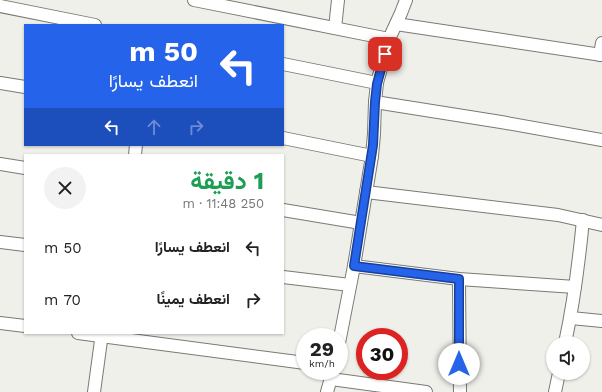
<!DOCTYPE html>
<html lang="ar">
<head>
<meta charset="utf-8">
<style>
  :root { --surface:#fff; --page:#f2f2f2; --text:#222; --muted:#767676 }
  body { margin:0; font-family:"Work Sans",Vazirmatn,sans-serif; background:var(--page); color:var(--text); direction:rtl; height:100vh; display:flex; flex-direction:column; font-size:15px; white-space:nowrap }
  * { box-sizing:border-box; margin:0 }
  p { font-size:13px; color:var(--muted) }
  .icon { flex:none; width:22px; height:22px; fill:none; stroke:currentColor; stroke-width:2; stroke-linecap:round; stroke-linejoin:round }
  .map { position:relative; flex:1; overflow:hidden; direction:ltr }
  .side { position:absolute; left:24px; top:154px; width:260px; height:180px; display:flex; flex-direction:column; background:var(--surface); border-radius:0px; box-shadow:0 1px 3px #0004; direction:rtl }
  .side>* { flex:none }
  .guide { position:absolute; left:24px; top:24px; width:260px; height:122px; border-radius:0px; box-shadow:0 1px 3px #0004; direction:rtl; background:#2563eb; color:#fff; overflow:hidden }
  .controls { position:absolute; left:546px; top:336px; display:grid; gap:8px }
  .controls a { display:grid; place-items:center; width:44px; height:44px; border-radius:50%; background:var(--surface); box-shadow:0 1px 3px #0004; font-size:20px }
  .speed { position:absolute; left:296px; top:328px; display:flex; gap:8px; font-size:20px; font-weight:700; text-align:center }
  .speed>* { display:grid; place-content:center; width:52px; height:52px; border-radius:50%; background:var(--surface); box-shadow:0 1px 3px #0004; line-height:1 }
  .speed small { font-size:10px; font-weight:400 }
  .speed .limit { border:6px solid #d22; background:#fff; color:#111 }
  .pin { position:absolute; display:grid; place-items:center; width:34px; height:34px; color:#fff; margin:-17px; border-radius:8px; box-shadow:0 2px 6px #0006 }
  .me { position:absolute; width:44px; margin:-22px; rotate:0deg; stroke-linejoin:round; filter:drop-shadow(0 0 3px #0008) }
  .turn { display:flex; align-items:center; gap:14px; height:84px; padding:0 20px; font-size:18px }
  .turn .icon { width:52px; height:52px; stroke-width:2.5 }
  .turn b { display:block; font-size:28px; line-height:34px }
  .lanes { display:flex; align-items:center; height:38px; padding:0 20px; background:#0003; justify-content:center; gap:20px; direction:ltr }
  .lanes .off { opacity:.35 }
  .round { display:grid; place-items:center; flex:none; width:42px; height:42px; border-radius:21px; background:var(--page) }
  .head { display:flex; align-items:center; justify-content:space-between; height:68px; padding:0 20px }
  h1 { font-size:24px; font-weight:700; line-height:30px; color:#1e9e55 }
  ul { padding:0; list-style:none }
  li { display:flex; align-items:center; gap:12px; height:52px; padding:0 20px }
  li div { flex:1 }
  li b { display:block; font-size:15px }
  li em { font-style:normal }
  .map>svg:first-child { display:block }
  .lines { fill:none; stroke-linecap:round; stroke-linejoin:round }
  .street-casing { stroke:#797a76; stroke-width:14 }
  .street { stroke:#fff; stroke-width:12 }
  .route-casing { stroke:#184099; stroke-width:10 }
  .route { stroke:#2563eb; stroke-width:7 }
</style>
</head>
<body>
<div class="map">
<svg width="602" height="392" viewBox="0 0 602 392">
  <rect width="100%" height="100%" fill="#f0f0eb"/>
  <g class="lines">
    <g class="street-casing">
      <g id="street">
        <path d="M194,0L389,39"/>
        <path d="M0,6L95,25"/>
        <path d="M396,24L602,55"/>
        <path d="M335,28L338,0"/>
        <path d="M600,55L602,43"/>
        <path d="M283,64L377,83"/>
        <path d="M0,83L25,87"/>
        <path d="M375,102L501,122L602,140"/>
        <path d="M283,138L372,156"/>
        <path d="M135,155L136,145"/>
        <path d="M0,164L25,168"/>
        <path d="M366,192L558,215L602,225"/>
        <path d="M283,210L361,223"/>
        <path d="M0,242L25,245"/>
        <path d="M354,266L459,279L575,287"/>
        <path d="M283,277L350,285"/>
        <path d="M459,279L460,392"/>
        <path d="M571,318L602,321"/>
        <path d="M0,323L25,326"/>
        <path d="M78,333L305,363"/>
        <path d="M339,343L354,266L372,156L374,134L375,102L377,83L389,39L401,13L406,0"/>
        <path d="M565,343C574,302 579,261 583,220"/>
        <path d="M331,379L426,392"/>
        <path d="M94,392L102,333"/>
        <path d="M327,392L333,371"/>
        <path d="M555,392L559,373"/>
      </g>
    </g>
    <use href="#street" class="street"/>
  </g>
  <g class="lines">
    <g class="route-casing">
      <path id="route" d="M385,54L377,84L375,102L373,145L354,266L459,279V364"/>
    </g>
    <use href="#route" class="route"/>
  </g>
</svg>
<div class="controls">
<a><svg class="icon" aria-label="sound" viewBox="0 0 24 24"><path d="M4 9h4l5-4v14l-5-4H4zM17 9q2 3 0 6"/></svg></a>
</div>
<div class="speed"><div>29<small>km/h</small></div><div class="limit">30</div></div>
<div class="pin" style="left:385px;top:54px;background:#d93025"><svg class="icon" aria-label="arrive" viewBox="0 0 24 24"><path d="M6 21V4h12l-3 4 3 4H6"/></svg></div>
<svg class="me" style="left:459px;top:364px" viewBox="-20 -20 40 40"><circle r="19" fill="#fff"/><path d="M0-13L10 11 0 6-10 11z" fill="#2563eb"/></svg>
<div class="guide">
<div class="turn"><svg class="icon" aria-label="left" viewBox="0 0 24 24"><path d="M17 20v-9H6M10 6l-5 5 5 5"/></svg><div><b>50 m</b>انعطف يسارًا</div></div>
<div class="lanes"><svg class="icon" aria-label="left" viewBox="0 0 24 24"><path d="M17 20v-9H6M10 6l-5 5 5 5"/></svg><svg class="icon off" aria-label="ahead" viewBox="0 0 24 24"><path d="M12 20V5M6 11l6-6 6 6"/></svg><svg class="icon off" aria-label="right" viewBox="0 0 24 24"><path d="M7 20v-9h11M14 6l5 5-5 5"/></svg></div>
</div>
<section class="side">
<div class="head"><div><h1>1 دقيقة</h1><p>250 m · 11:48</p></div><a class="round"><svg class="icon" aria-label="close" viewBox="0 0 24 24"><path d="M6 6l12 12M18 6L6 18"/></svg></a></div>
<ul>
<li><svg class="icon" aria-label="left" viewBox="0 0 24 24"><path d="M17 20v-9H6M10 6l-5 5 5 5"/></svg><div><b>انعطف يسارًا</b></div><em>50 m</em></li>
<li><svg class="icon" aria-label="right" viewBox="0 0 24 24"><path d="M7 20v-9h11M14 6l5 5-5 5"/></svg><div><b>انعطف يمينًا</b></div><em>70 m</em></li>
</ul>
</section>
</div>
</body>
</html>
